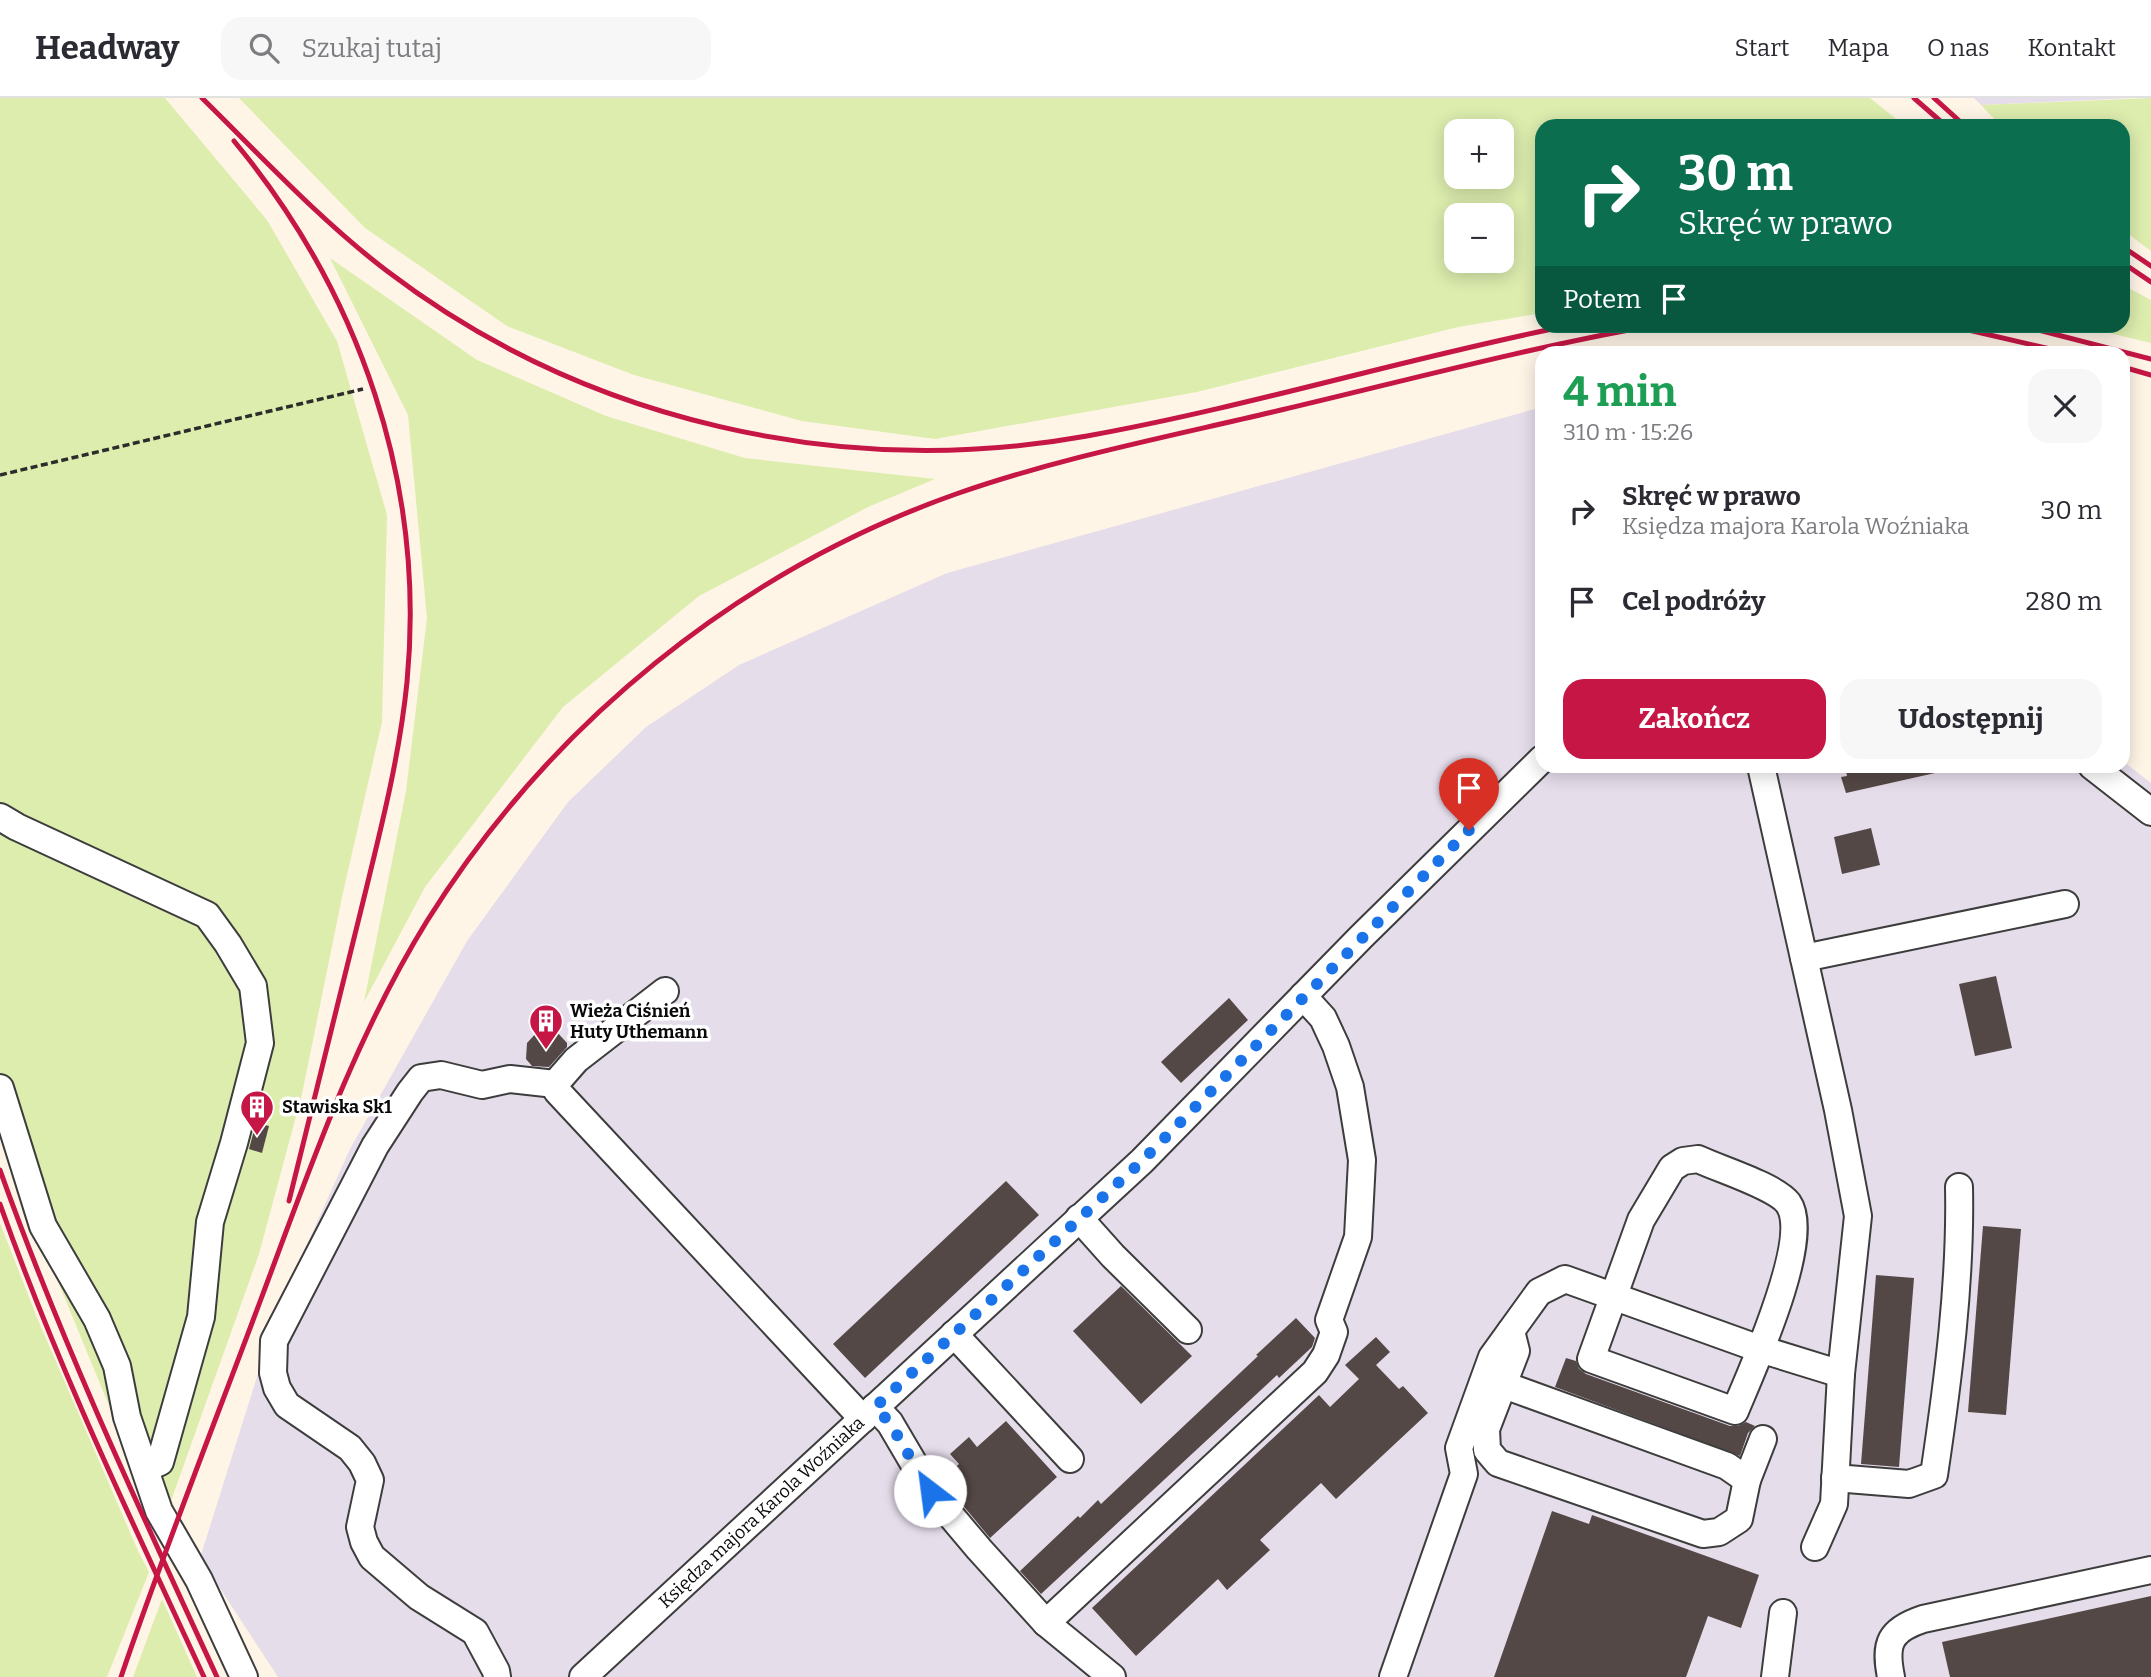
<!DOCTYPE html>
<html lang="pl">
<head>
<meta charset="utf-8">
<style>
  :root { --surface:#fff; --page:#f7f7f7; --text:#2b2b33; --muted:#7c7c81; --line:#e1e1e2; --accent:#c61646 }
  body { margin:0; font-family:Bitter,serif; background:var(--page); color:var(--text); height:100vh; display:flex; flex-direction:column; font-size:26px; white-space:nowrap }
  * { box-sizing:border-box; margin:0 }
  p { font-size:23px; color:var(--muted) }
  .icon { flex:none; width:38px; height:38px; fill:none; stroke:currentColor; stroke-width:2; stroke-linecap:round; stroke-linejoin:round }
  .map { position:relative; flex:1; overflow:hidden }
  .details { position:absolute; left:1535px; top:248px; width:595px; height:427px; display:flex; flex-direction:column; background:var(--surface); border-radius:21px; box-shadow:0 4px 18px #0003 }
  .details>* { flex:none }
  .banner { position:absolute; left:1535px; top:21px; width:595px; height:214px; border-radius:21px; box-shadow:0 4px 18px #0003; background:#0b6e4f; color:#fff; overflow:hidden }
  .tools { position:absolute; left:1444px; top:21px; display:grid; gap:14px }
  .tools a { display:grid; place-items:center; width:70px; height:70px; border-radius:14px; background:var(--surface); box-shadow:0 4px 18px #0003; font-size:35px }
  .pin { position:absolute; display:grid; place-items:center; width:60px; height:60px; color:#fff; margin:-72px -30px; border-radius:50% 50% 50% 0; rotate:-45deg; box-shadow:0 0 7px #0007 }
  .pin .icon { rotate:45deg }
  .me { position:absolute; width:77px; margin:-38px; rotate:330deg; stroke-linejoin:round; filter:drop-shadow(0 0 5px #0008) }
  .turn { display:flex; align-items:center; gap:24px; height:147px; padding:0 28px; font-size:32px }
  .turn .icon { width:91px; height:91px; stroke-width:2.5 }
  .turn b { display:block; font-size:49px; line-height:60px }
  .then { display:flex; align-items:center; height:66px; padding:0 28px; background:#0003; gap:14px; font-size:26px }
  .round { display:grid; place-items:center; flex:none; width:74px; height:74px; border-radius:21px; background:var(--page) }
  .headline { display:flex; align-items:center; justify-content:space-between; height:119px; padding:0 28px }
  h1 { font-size:42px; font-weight:700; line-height:52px; color:#1e9e55 }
  .action { display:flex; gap:14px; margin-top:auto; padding:14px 28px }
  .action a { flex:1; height:80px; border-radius:21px; background:var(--accent); color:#fff; font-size:28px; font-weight:700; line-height:80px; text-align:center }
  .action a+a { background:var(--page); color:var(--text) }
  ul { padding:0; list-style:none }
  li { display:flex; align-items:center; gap:21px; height:91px; padding:0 28px }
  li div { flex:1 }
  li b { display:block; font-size:26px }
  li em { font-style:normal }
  header { display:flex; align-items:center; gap:42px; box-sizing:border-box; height:98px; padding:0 35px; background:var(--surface); border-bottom:2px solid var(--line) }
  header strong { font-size:33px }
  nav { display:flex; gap:38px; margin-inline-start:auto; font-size:24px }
  .search { width:490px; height:63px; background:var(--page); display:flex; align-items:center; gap:18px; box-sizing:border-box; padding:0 24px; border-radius:21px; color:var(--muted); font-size:26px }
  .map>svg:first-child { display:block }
  .industrial { fill:#e6ddeb }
  .green { fill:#dcedae; fill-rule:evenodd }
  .building { fill:#544846 }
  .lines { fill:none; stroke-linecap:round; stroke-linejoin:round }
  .minor-casing { stroke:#3d3d3d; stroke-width:30 }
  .path { stroke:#2c2c2c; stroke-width:3.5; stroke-dasharray:7 3.5; stroke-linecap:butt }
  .minor { stroke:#fff; stroke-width:26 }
  .rail { stroke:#c61646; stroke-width:5 }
  .route { stroke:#1a73e8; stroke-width:12; stroke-dasharray:0 21.6 }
  .labels { text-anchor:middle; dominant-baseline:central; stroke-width:7; stroke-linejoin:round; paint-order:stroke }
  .poi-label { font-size:18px; font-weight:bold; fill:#0a0a0a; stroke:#fff; text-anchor:start }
  .street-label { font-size:18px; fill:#0a0a0a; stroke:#fff }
</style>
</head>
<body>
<header>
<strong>Headway</strong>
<div class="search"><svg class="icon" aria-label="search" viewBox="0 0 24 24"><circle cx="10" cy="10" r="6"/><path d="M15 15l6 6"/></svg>Szukaj tutaj</div>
<nav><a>Start</a><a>Mapa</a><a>O nas</a><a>Kontakt</a></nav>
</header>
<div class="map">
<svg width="2151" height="1579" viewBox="0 0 2151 1579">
  <rect width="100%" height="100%" fill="#fff5e7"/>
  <g class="industrial">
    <path d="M1974,0H2132L1981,7Z"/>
    <path d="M1542,309V668H2123V663L2151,685V1579H278L200,1460L261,1266L298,1166L350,1051L467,843L568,704L646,629L739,567L947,475Z"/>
  </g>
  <g class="green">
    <path d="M0,0H165L267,122L337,243L387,417L382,624L342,799L302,996L259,1156L172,1400L159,1429L19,1089L0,1031Z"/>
    <path d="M239,0H1870L1905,28H1542V215L1458,229L1197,294L935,341L802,323L634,277L507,228L365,130ZM1456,33H1502V79H1456ZM1502,117V163H1456V117Z"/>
    <path d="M2151,0V153L2123,132V28H2001L1981,7Z"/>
    <path d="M330,160L477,262L606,318L745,360L935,381L868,409L699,498L563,609L425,789L364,904L406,693L427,520L408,317Z"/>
    <path d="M2123,187L2151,202V245L2080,228H2123Z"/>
    <path d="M0,1125L38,1222L139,1455L149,1474L107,1579H0Z"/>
    <path d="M162,1501L197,1579H133Z"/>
  </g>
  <g class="building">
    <path d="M1845,668H1934L1935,675L1846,695L1841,679L1847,678Z"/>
    <path d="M1871,730L1880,767L1842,776L1834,739Z"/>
    <path d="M1996,878L2012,950L1975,958L1959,886Z"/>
    <path d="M1229,900L1248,922L1181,985L1161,964Z"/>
    <path d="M539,932L556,933L567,945V949L549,969L532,968L526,961L527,945Z"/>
    <path d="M256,1025L269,1028L262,1055L249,1051Z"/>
    <path d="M1006,1083L1039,1117L865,1280L833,1246Z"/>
    <path d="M1983,1128L2021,1131L2006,1317L1968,1314Z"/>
    <path d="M1876,1177L1914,1180L1899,1369L1861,1366Z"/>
    <path d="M1121,1188L1192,1258L1141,1306L1073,1233Z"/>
    <path d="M1296,1220L1315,1240L1312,1249L1279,1280L1277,1277L1041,1496L1020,1473L1078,1418L1080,1420L1098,1402L1101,1406L1258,1258L1256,1257Z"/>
    <path d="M1376,1239L1390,1254L1376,1267L1399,1291L1403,1288L1428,1315L1336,1401L1321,1385L1260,1442L1270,1452L1227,1492L1218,1481L1136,1558L1092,1510L1319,1297L1330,1309L1359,1281L1345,1267Z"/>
    <path d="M1566,1260L1576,1263L1579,1271L1586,1276L1730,1328H1738L1746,1324L1755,1328L1748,1335L1740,1358L1555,1289Z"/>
    <path d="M1006,1323L1057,1379L990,1440L942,1382L959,1366L950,1356L969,1339L977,1349Z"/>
    <path d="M1552,1413L1589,1426L1592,1417L1759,1477L1741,1530L1708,1518L1686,1579H1494Z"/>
    <path d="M2151,1498V1579H1950L1942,1544Z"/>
  </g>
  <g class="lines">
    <g class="minor-casing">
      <g id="minor">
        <path d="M2092,668L2151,714"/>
        <path d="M0,719L17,729L207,817L228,846L253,888L260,945L234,1045L210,1124L201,1219L160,1364L146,1370"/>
        <path d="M1804,860L2065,806"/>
        <path d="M665,893L576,962L555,986L557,993L863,1321"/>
        <path d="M0,990L43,1128L97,1221L117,1268L127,1319L159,1413L199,1482L244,1579"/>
        <path d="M1698,1061C1719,1071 1775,1088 1788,1105C1813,1140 1751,1274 1735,1313L1591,1261L1641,1122L1672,1070L1683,1063Z"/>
        <path d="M1079,1120L1113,1158L1188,1232"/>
        <path d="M1511,1233L1516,1253L1486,1331L1487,1352L1498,1365L1703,1436L1719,1434L1739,1421L1747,1382L1763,1341"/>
        <path d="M954,1236L1070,1361"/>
        <path d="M1504,1287L1727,1368L1747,1382"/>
        <path d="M875,1309L890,1325L930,1393L979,1451L1046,1525L1112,1579"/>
        <path d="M1835,1380L1909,1386L1934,1377C1948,1283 1961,1184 1959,1089"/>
        <path d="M1815,1449L1834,1406L1841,1276"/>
        <path d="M1046,1525L1315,1274L1326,1257L1334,1234L1329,1222L1358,1139L1362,1062L1350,989L1336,948L1323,920L1303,898"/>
        <path d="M497,1579L496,1573L475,1534L419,1499L372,1459L364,1444L360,1429L370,1382L362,1365L350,1350L287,1307L277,1290L273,1275L274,1243L375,1048L410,994L421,980L441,977L482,987L510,981L555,986"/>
        <path id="s1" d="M583,1579L1142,1063L1361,839L1542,661"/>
        <path d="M1393,1579L1464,1376L1459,1350L1492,1259L1539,1194L1565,1181L1760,1251L1841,1276L1858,1118L1838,1012L1761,668"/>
        <path d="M1775,1579L1783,1515"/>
        <path d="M1891,1579C1884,1545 1890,1532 1923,1521L2151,1472"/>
      </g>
    </g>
    <path class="path" d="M0,377L363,291"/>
    <use href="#minor" class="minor"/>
    <g class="rail">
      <path d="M202,0C262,59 320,122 387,173C585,324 843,382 1087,338C1248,309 1406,260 1567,228"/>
      <path d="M1914,0L1946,28"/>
      <path d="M1934,0L1965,28"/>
      <path d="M234,43C360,195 426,386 407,584C399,664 378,742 359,820C336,915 312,1009 289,1103"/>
      <path d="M2123,149L2151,168"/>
      <path d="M2123,165L2151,184"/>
      <path d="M1951,228L2072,256"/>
      <path d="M2023,228L2151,261"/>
      <path d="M2123,269L2151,277"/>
      <path d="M0,1072C62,1246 140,1412 217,1579"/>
      <path d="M0,1106C57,1268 132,1423 204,1579"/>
      <path d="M121,1579C164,1452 214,1327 261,1201C309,1073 354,941 427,823C549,627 738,473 956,396C1062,359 1172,338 1281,312C1404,283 1527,250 1651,228"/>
    </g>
  </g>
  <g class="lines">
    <path class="route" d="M930,1393L890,1325L875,1309L1142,1063L1469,732"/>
  </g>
  <defs>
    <g id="building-pin" transform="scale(1.75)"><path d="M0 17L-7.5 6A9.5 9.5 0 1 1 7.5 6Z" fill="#c61646" stroke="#fff"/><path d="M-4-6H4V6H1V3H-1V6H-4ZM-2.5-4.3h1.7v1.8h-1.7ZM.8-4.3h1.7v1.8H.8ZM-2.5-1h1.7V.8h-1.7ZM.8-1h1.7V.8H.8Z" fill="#fff"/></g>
  </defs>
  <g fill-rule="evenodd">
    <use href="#building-pin" x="546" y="923"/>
    <use href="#building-pin" x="257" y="1009"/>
  </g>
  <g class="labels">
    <g class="poi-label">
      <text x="570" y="913">Wieża Ciśnień<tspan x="570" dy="21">Huty Uthemann</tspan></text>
      <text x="282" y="1009">Stawiska Sk1</text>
    </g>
    <g class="street-label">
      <text stroke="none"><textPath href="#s1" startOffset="243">Księdza majora Karola Woźniaka</textPath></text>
    </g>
  </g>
</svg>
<div class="tools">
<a>+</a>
<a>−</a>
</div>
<div class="pin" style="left:1469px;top:732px;background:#d93025"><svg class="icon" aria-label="arrive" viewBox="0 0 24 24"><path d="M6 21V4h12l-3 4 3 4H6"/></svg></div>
<svg class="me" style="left:930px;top:1393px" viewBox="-20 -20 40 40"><circle r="19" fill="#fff"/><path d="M0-13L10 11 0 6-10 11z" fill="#1a73e8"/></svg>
<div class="banner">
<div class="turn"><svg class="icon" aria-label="right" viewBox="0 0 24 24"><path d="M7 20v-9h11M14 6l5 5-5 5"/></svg><div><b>30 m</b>Skręć w prawo</div></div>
<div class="then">Potem<svg class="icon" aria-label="arrive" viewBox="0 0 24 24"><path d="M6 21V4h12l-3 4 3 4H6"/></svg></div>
</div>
<section class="details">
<div class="headline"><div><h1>4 min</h1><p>310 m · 15:26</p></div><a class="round"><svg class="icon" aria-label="close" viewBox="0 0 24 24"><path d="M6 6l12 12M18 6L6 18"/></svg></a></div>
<ul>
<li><svg class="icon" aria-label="right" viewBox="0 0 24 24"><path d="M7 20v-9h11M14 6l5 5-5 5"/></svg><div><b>Skręć w prawo</b><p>Księdza majora Karola Woźniaka</p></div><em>30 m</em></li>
<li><svg class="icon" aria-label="arrive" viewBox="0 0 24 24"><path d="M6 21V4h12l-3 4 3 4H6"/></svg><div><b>Cel podróży</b></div><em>280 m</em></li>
</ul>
<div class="action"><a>Zakończ</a><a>Udostępnij</a></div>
</section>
</div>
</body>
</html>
